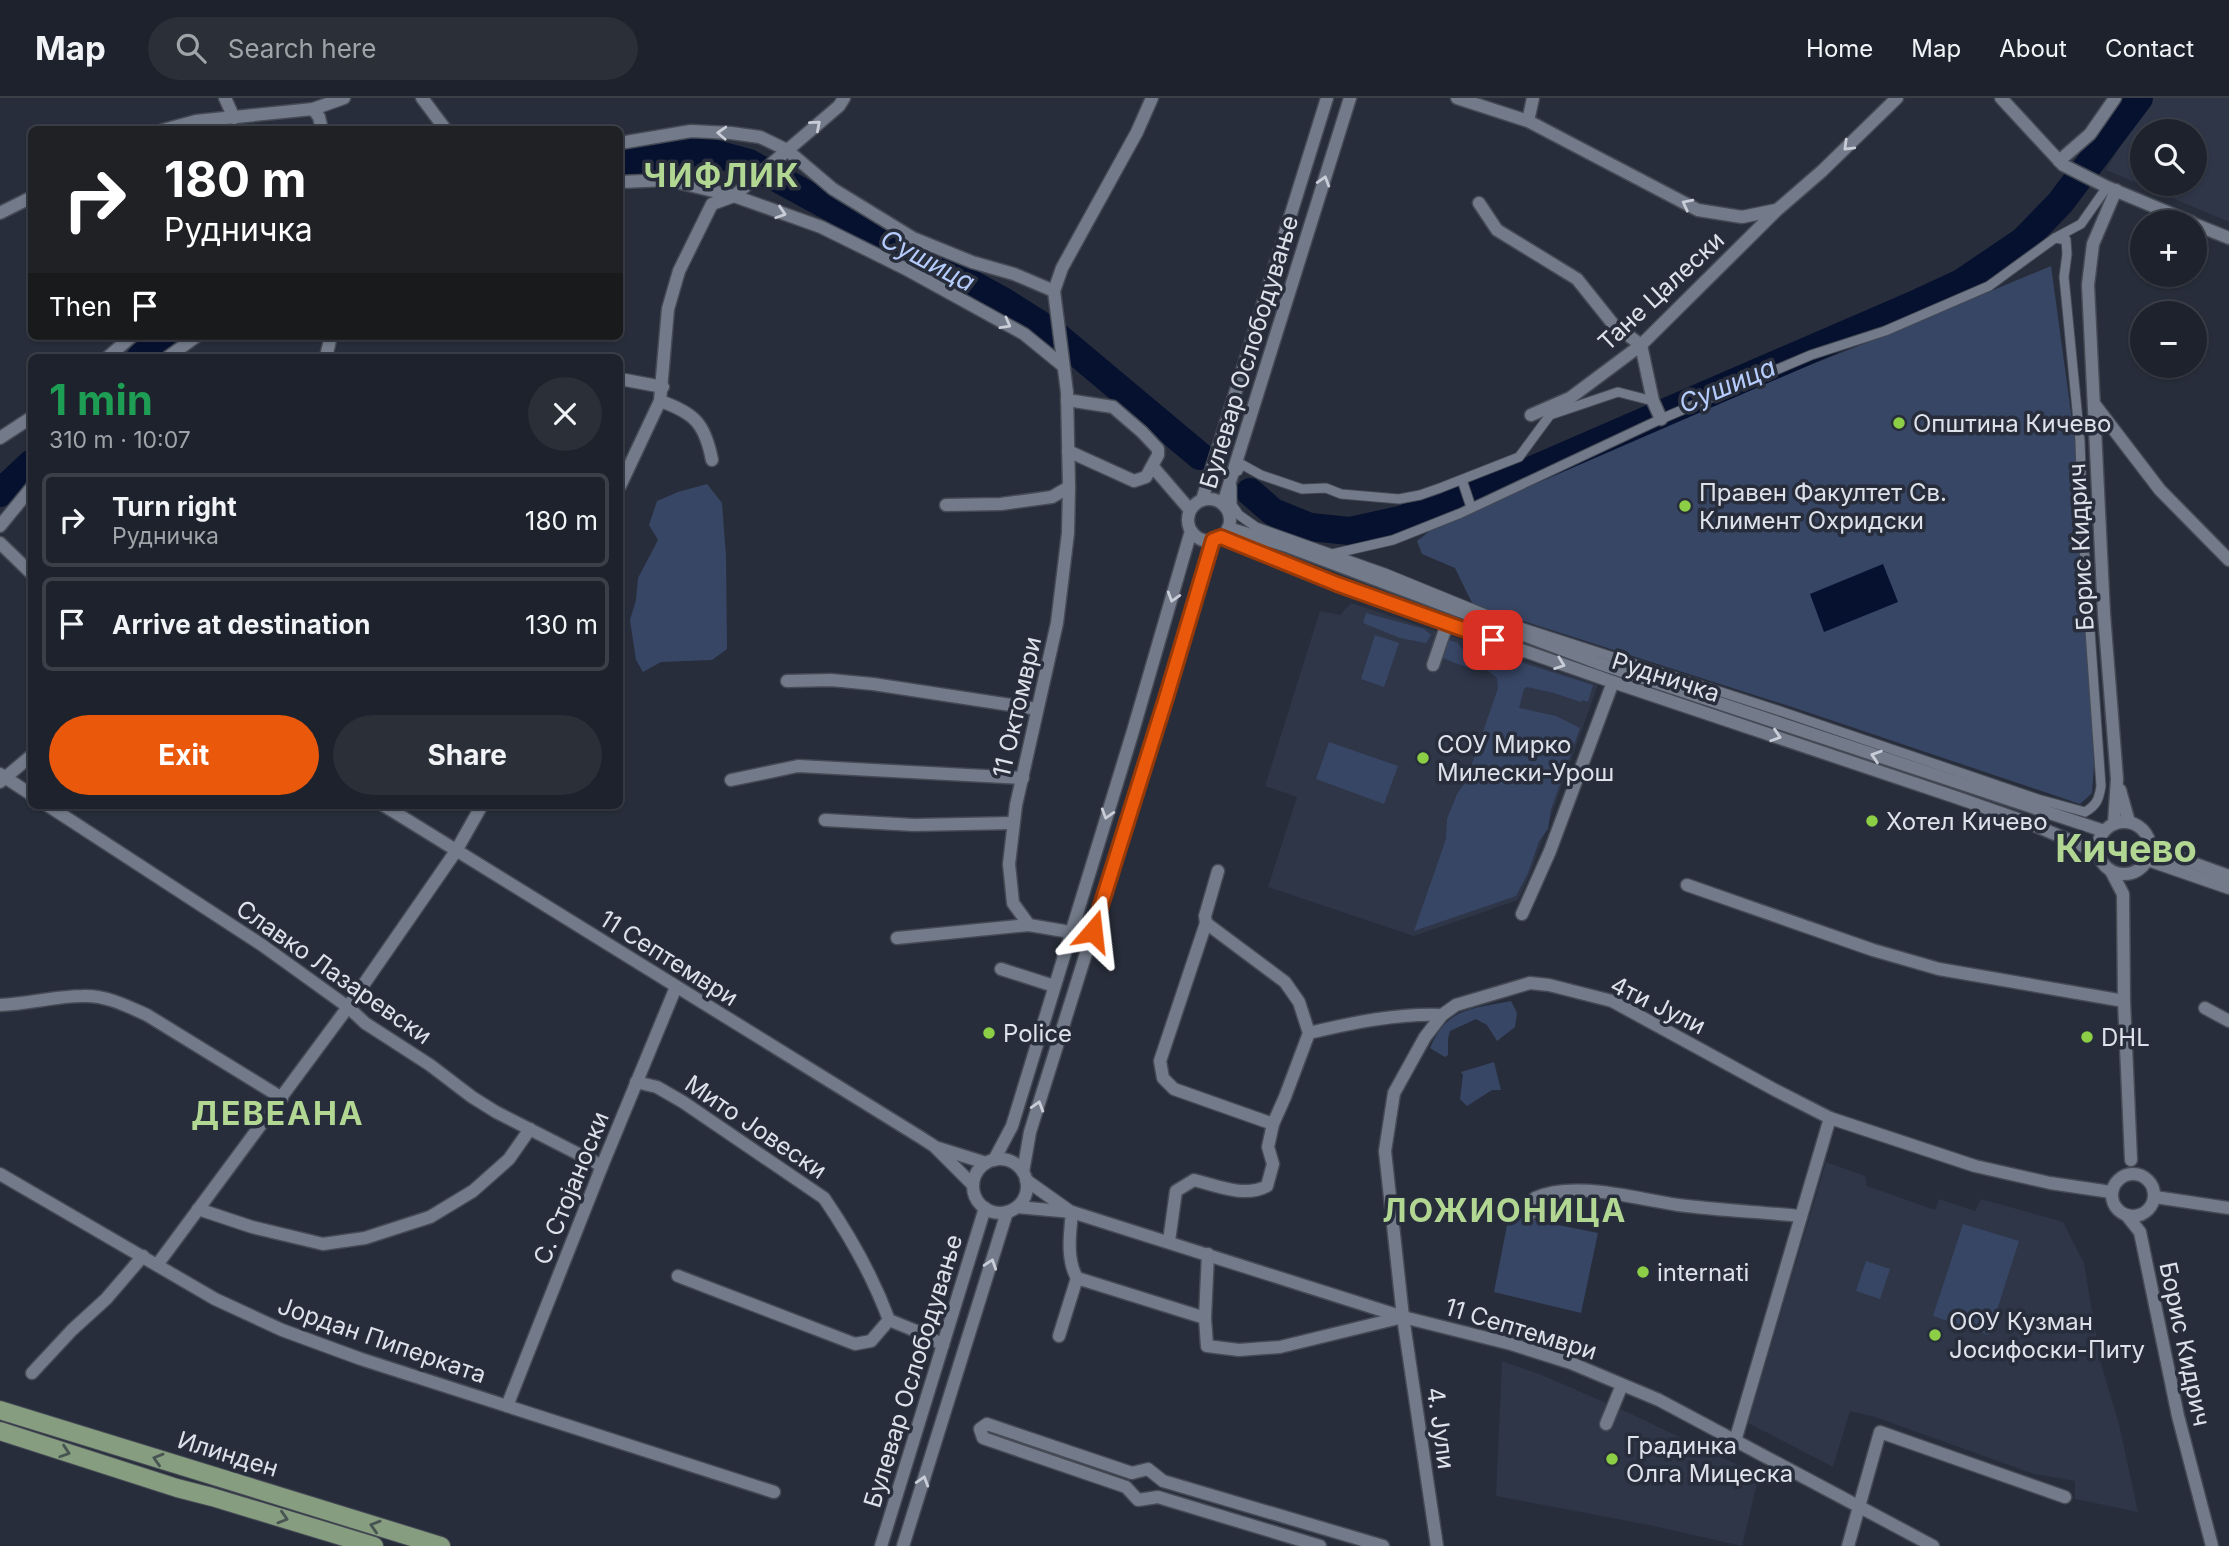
<!DOCTYPE html>
<html lang="en">
<head>
<meta charset="utf-8">
<style>
  :root { --surface:#1d222c; --page:#2a2f38; --text:#f1f3f6; --muted:#a0a4a9; --line:#3b3f48; --accent:#ea580c }
  body { margin:0; font-family:Inter,sans-serif; background:var(--page); color:var(--text); height:100vh; display:flex; flex-direction:column; font-size:26px; white-space:nowrap }
  * { box-sizing:border-box; margin:0 }
  p { font-size:23px; color:var(--muted) }
  .icon { flex:none; width:38px; height:38px; fill:none; stroke:currentColor; stroke-width:2; stroke-linecap:round; stroke-linejoin:round }
  .map { position:relative; flex:1; overflow:hidden }
  .details { position:absolute; left:28px; top:256px; width:595px; height:455px; display:flex; flex-direction:column; background:var(--surface); border-radius:10px; box-shadow:0 2px 5px #0004,0 0 0 2px var(--line) }
  .details>* { flex:none }
  .banner { position:absolute; left:28px; top:28px; width:595px; height:214px; border-radius:10px; box-shadow:0 2px 5px #0004,0 0 0 2px var(--line); background:#202124; color:#fff; overflow:hidden }
  .buttons { position:absolute; left:2130px; top:21px; display:grid; gap:14px }
  .buttons a { display:grid; place-items:center; width:77px; height:77px; border-radius:50%; background:var(--surface); box-shadow:0 2px 5px #0004,0 0 0 2px var(--line); font-size:35px }
  .pin { position:absolute; display:grid; place-items:center; width:60px; height:60px; color:#fff; margin:-30px; border-radius:14px; box-shadow:0 4px 10px #0006 }
  .me { position:absolute; width:77px; margin:-38px; rotate:17deg; stroke-linejoin:round; filter:drop-shadow(0 0 5px #0008) }
  .turn { display:flex; align-items:center; gap:24px; height:147px; padding:0 21px; font-size:32px }
  .turn .icon { width:91px; height:91px; stroke-width:2.5 }
  .turn b { display:block; font-size:49px; line-height:60px }
  .then { display:flex; align-items:center; height:66px; padding:0 21px; background:#0003; gap:14px; font-size:26px }
  .round { display:grid; place-items:center; flex:none; width:74px; height:74px; border-radius:37px; background:var(--page) }
  .head { display:flex; align-items:center; justify-content:space-between; height:119px; padding:0 21px }
  h1 { font-size:42px; font-weight:700; line-height:52px; color:#1e9e55 }
  .cta { display:flex; gap:14px; margin-top:auto; padding:14px 21px }
  .cta a { flex:1; height:80px; border-radius:42px; background:var(--accent); color:#fff; font-size:28px; font-weight:700; line-height:80px; text-align:center }
  .cta a+a { background:var(--page); color:var(--text) }
  ul { padding:0; list-style:none }
  li { display:flex; align-items:center; gap:21px; height:94px; margin:0 14px 10px; padding:0 7px; border:4px solid var(--line); border-radius:10px }
  li div { flex:1 }
  li b { display:block; font-size:26px }
  li em { font-style:normal }
  header { display:flex; align-items:center; gap:42px; box-sizing:border-box; height:98px; padding:0 35px; background:var(--surface); border-bottom:2px solid var(--line) }
  header strong { font-size:33px }
  nav { display:flex; gap:38px; margin-inline-start:auto; font-size:24px }
  .search { width:490px; height:63px; background:var(--page); display:flex; align-items:center; gap:18px; box-sizing:border-box; padding:0 24px; border-radius:38px; color:var(--muted); font-size:26px }
  .map>svg:first-child { display:block }
  .built { fill:#2e3648; fill-rule:evenodd }
  .green { fill:#384665 }
  .water { fill:#06112f }
  .lines { fill:none; stroke-linecap:round; stroke-linejoin:round }
  .river { stroke:#06112f; stroke-width:28 }
  .pedestrian-casing { stroke:#454a55; stroke-width:11 }
  .minor-casing { stroke:#454a55; stroke-width:15 }
  .primary-casing { stroke:#454a55; stroke-width:20 }
  .pedestrian { stroke:#737b8a; stroke-width:9 }
  .minor { stroke:#737b8a; stroke-width:12 }
  .primary { stroke:#869d7f; stroke-width:18 }
  .oneway { stroke:#c8cdd7 }
  .oneway2 { stroke:#485452 }
  .route-casing { stroke:#983908; stroke-width:18 }
  .route { stroke:#ea580c; stroke-width:12 }
  .poi-dot { fill:#8cce45; stroke:#272d3a; stroke-width:2.5 }
  .labels { text-anchor:middle; dominant-baseline:central; stroke-width:7; stroke-linejoin:round; paint-order:stroke }
  .street-label { font-size:24px; fill:#dde1ea; stroke:#272d3a }
  .poi-label { font-size:24px; fill:#dde1ea; stroke:#272d3a; text-anchor:start }
  .water-label { font-size:26px; font-style:italic; fill:#b5ccfd; stroke:#272d3a }
  .district-label { font-size:32px; font-weight:bold; letter-spacing:2px; fill:#b1d792; stroke:#272d3a }
  .town-label { font-size:38px; font-weight:bold; fill:#b1d792; stroke:#272d3a }
</style>
</head>
<body>
<header>
<strong>Map</strong>
<div class="search"><svg class="icon" aria-label="search" viewBox="0 0 24 24"><circle cx="10" cy="10" r="6"/><path d="M15 15l6 6"/></svg>Search here</div>
<nav><a>Home</a><a>Map</a><a>About</a><a>Contact</a></nav>
</header>
<div class="map">
<svg width="2229" height="1448" viewBox="0 0 2229 1448">
  <rect width="100%" height="100%" fill="#272d3a"/>
  <g class="built">
    <path d="M2148,0H2229V124L2106,72ZM2142,33H2194V86H2142Z"/>
    <path d="M1351,505L1598,587L1530,776L1518,802L1414,838L1268,789L1297,699L1265,688L1320,513L1340,517Z"/>
    <path d="M1826,1064L1865,1078L1867,1088L1935,1112L1939,1101L1975,1113L1981,1101L2063,1124L2084,1165L2101,1266L2119,1326L2138,1414L2075,1401V1383L2034,1376L1875,1319L1850,1313L1833,1369L1748,1325Z"/>
    <path d="M1502,1263L1542,1277L1629,1315L1759,1377L1742,1448L1654,1428L1496,1398Z"/>
  </g>
  <g class="green">
    <path d="M2051,168L2077,359L2094,667L2092,695L2080,706L1795,610L1473,507L1455,470L1422,456L1417,443L1437,427L1658,327L1881,239Z"/>
    <path d="M707,386L722,405L726,458L727,551L712,562L661,564L643,574L636,562L630,522L636,502L638,480L658,442L649,427L657,403L678,394Z"/>
    <path d="M1366,515L1424,531L1431,537L1426,545L1400,540L1363,525Z"/>
    <path d="M1375,537L1399,545L1384,589L1361,581Z"/>
    <path d="M1449,542L1458,545L1462,551L1476,550L1483,558L1482,565L1477,571C1463,568 1452,565 1440,558Z"/>
    <path d="M1495,556L1593,587L1588,604L1582,602L1581,604L1554,595L1527,589L1524,591L1519,610L1556,618L1580,630L1551,711L1548,731L1539,743L1528,775L1516,798L1414,833L1446,741L1447,721L1457,696L1466,683L1498,590L1497,580L1487,572L1491,561Z"/>
    <path d="M1329,644L1398,668L1384,706L1316,681Z"/>
    <path d="M1511,903L1517,915L1515,929L1497,943L1487,927L1476,921L1450,933L1448,941V957L1445,959L1430,950C1447,909 1473,911 1511,903Z"/>
    <path d="M1494,964L1501,992H1492L1467,1008L1460,1001L1463,977L1461,974Z"/>
    <path d="M1509,1117L1598,1135L1581,1215L1494,1194Z"/>
    <path d="M1963,1126L2019,1143L1989,1237L1933,1218Z"/>
    <path d="M1866,1163L1890,1171L1880,1201L1856,1193Z"/>
  </g>
  <path class="water" d="M1883,466L1898,504L1824,534L1810,496Z"/>
  <g class="lines">
    <g class="river">
      <path d="M620,66L678,54L712,55L749,65L1003,203L1052,234L1200,358"/>
      <path d="M141,259L166,238"/>
      <path d="M1250,394L1273,414L1310,429L1350,433L1400,422L1481,394L1920,204L1961,185L2023,143L2060,105L2139,0"/>
      <path d="M0,395L32,365"/>
    </g>
    <g class="pedestrian-casing">
      <g id="pedestrian">
        <path d="M1238,373L1241,366L1261,377L1302,391L1326,390L1341,396L1399,401L1420,397L1440,390L1519,359L1550,317L1618,294L1653,303"/>
        <path d="M1462,382L1471,409"/>
        <path d="M1232,389V407L1239,417L1256,429L1332,456L1393,442L1461,415L1661,321L1811,257L1885,233L1989,188L2055,140L2081,126L2107,89"/>
        <path d="M1334,457L1385,475L1505,524L1777,612L2038,701L2085,714C2097,707 2099,701 2101,688L2083,433L2080,343L2064,179L2067,156L2066,142L2055,140"/>
      </g>
    </g>
    <g class="minor-casing">
      <g id="minor">
        <path d="M225,0L234,20"/>
        <path d="M422,0L446,32"/>
        <path d="M1457,0L1528,23L1698,112L1742,119L1776,112"/>
        <path d="M2001,0L2063,67L2107,89L2191,124"/>
        <path d="M313,11L319,19L322,32"/>
        <path d="M1528,23L1533,0"/>
        <path d="M163,32L196,23L313,11L344,0"/>
        <path d="M620,45L691,33L731,35L760,39L787,52L833,91L913,140L972,164L1014,176L1054,193"/>
        <path d="M2059,63L2090,36L2115,0"/>
        <path d="M620,84L668,82L734,98L821,129L904,170L1024,236L1062,267"/>
        <path d="M1479,105L1497,132L1577,181L1613,226L1641,247L1653,303L1661,321"/>
        <path d="M0,115L32,99"/>
        <path d="M2194,126L2229,140"/>
        <path d="M108,259L132,238"/>
        <path d="M168,259L197,238"/>
        <path d="M326,259L331,238"/>
        <path d="M620,281L663,289"/>
        <path d="M1067,302L1113,309L1142,334L1158,351V357L1146,379L1134,383L1068,353"/>
        <path d="M660,303C695,315 705,326 712,362"/>
        <path d="M2095,307L2160,392L2229,462"/>
        <path d="M1531,317L1570,300L1641,247L1777,112L1822,73L1897,0"/>
        <path d="M0,340L32,319"/>
        <path d="M1153,369L1190,412"/>
        <path d="M620,388L660,303L668,211L679,173L712,106L734,98L839,8L844,0"/>
        <circle cx="1209" cy="422" r="21"/>
        <path d="M1202,402L1327,0"/>
        <path d="M1223,406L1350,0"/>
        <path d="M946,407L1001,406L1052,399L1069,389"/>
        <path d="M0,428L32,389"/>
        <path d="M1228,430L1284,447L1598,565L2104,733"/>
        <path d="M1221,439L1337,486L1447,526L1613,584L1958,700L2029,725L2099,755"/>
        <path d="M0,445L32,476"/>
        <path d="M1433,567L1447,526"/>
        <path d="M787,583L831,582L873,586L1037,611"/>
        <path d="M0,676L32,697"/>
        <path d="M731,682L798,668L1023,680"/>
        <path d="M0,684L32,657"/>
        <path d="M2120,692L2129,724"/>
        <path d="M47,707L262,847L348,909L365,925L430,967L472,999L496,1014L602,1068"/>
        <path d="M383,707L920,1039L934,1048L973,1087"/>
        <path d="M825,722L914,727L1013,725"/>
        <circle cx="2124" cy="750" r="26"/>
        <path d="M2114,726L2117,681L2104,516L2088,187L2093,146L2116,92"/>
        <path d="M2151,750L2229,778"/>
        <path d="M2148,762L2229,790"/>
        <path d="M2111,773L2123,796L2124,903L2131,1062"/>
        <path d="M1687,787L1873,852L1939,871L2124,903"/>
        <path d="M1522,816L1550,753L1613,584"/>
        <path d="M1206,825L1160,963L1163,980L1174,991L1273,1026"/>
        <path d="M1070,834L1029,827L1013,805L1009,766L1016,707L1057,525L1068,435L1069,389L1067,294L1054,193L1062,170L1137,34L1152,0"/>
        <path d="M897,840L1029,827"/>
        <path d="M1001,871L1054,888"/>
        <path d="M0,907C28,906 56,898 83,898C106,897 127,908 147,917L282,1000"/>
        <path d="M2205,910L2229,923"/>
        <path d="M1309,935C1351,925 1398,915 1442,917"/>
        <path d="M636,984L657,989L683,1004L824,1100C850,1138 873,1179 889,1222L921,1235L943,1247"/>
        <path d="M938,1050L986,1065"/>
        <circle cx="1000" cy="1088" r="27"/>
        <path d="M994,1062L1012,1028L1133,633L1191,433"/>
        <path d="M1023,1074L1030,1034L1166,600L1213,442"/>
        <circle cx="2133" cy="1097" r="21"/>
        <path d="M0,1076L215,1201L282,1232L361,1261L774,1394"/>
        <path d="M1026,1082L1071,1114"/>
        <path d="M2155,1099L2229,1110"/>
        <path d="M1017,1109L1072,1114L1403,1219L1511,1246L1571,1265L1659,1302L1933,1448"/>
        <path d="M198,1111L252,1129L323,1146L365,1140L430,1119L473,1093L509,1061L530,1031"/>
        <path d="M1072,1114C1070,1135 1066,1161 1077,1180"/>
        <path d="M1529,1117L1535,1100C1574,1082 1636,1101 1678,1107C1718,1112 1760,1114 1801,1118"/>
        <path d="M2128,1119L2140,1134L2178,1318L2212,1448"/>
        <path d="M1169,1143L1176,1093L1194,1082C1218,1088 1245,1100 1267,1088L1273,1066L1268,1049L1273,1026L1285,999L1309,935L1299,904L1285,884L1206,825L1205,818L1218,773"/>
        <path d="M1208,1156L1205,1220L1207,1248L1239,1252L1280,1249L1403,1219"/>
        <path d="M157,1167L348,909L456,753L482,707"/>
        <path d="M678,1178L855,1246L871,1243L889,1222"/>
        <path d="M1059,1238L1077,1180L1205,1220"/>
        <path d="M32,1275L72,1232L106,1201L143,1158"/>
        <path d="M507,1308L602,1068L676,889"/>
        <path d="M1606,1326L1622,1287"/>
        <path d="M1735,1343L1830,1020"/>
        <path d="M881,1448L985,1110"/>
        <path d="M903,1448L1007,1114"/>
        <path d="M1320,1448L1158,1399L1138,1402L1126,1389L983,1340L980,1331L987,1326L1132,1375L1148,1371L1163,1383L1383,1448"/>
        <path d="M1437,1448L1403,1219L1385,1053L1394,995L1425,939L1442,917L1456,907L1530,885L1549,887L1612,903L1775,992L1830,1020L1975,1068L2050,1085L2111,1094"/>
        <path d="M1848,1448L1880,1334L2065,1399"/>
      </g>
    </g>
    <g class="primary-casing">
      <g id="primary">
        <path d="M0,1312L441,1448"/>
        <path d="M0,1333L177,1390L212,1399L374,1448"/>
      </g>
    </g>
    <use href="#pedestrian" class="pedestrian"/>
    <use href="#minor" class="minor"/>
    <use href="#primary" class="primary"/>
  </g>
  <defs><path id="oneway-chevron" d="M-2-3.5L2.5 0L-2 3.5" fill="none" stroke-width="1.6" stroke-linecap="round" stroke-linejoin="round" transform="scale(1.75)"/></defs>
  <g class="oneway">
    <use href="#oneway-chevron" transform="translate(816 27) rotate(-41)"/>
    <use href="#oneway-chevron" transform="translate(722 35) rotate(-177)"/>
    <use href="#oneway-chevron" transform="translate(1848 48) rotate(136)"/>
    <use href="#oneway-chevron" transform="translate(1324 83) rotate(-73)"/>
    <use href="#oneway-chevron" transform="translate(1687 106) rotate(-153)"/>
    <use href="#oneway-chevron" transform="translate(781 115) rotate(18)"/>
    <use href="#oneway-chevron" transform="translate(1006 226) rotate(29)"/>
    <use href="#oneway-chevron" transform="translate(1173 499) rotate(107)"/>
    <use href="#oneway-chevron" transform="translate(1560 566) rotate(20)"/>
    <use href="#oneway-chevron" transform="translate(1776 638) rotate(18)"/>
    <use href="#oneway-chevron" transform="translate(1876 658) rotate(-162)"/>
    <use href="#oneway-chevron" transform="translate(1107 716) rotate(107)"/>
    <use href="#oneway-chevron" transform="translate(1038 1008) rotate(-73)"/>
    <use href="#oneway-chevron" transform="translate(991 1166) rotate(-72)"/>
    <use href="#oneway-chevron" transform="translate(923 1383) rotate(-73)"/>
  </g>
  <g class="oneway2">
    <use href="#oneway-chevron" transform="translate(65 1354) rotate(18)"/>
    <use href="#oneway-chevron" transform="translate(158 1361) rotate(-163)"/>
    <use href="#oneway-chevron" transform="translate(283 1420) rotate(17)"/>
    <use href="#oneway-chevron" transform="translate(375 1428) rotate(-163)"/>
  </g>
  <g class="lines">
    <g class="route-casing">
      <path id="route" d="M1093,833L1166,600L1213,442L1221,439L1337,486L1493,542"/>
    </g>
    <use href="#route" class="route"/>
  </g>
  <g class="poi-dot">
    <circle cx="1899" cy="325" r="7"/>
    <circle cx="1685" cy="408" r="7"/>
    <circle cx="1423" cy="660" r="7"/>
    <circle cx="1872" cy="723" r="7"/>
    <circle cx="989" cy="935" r="7"/>
    <circle cx="2087" cy="939" r="7"/>
    <circle cx="1643" cy="1174" r="7"/>
    <circle cx="1935" cy="1237" r="7"/>
    <circle cx="1612" cy="1361" r="7"/>
  </g>
  <g class="labels">
    <g class="street-label">
      <text transform="translate(1661 193) rotate(-43)">Тане Цалески</text>
      <text transform="translate(1249 254) rotate(-73)">Булевар Ослободување</text>
      <text transform="translate(2081 449) rotate(-93)">Борис Кидрич</text>
      <text transform="translate(1666 579) rotate(18)">Рудничка</text>
      <text transform="translate(1017 609) rotate(-77)">11 Октомври</text>
      <text transform="translate(669 860) rotate(32)">11 Септември</text>
      <text transform="translate(334 874) rotate(35)">Славко Лазаревски</text>
      <text transform="translate(1658 907) rotate(26)">4ти Јули</text>
      <text transform="translate(756 1029) rotate(34)">Мито Јовески</text>
      <text transform="translate(571 1090) rotate(-68)">С. Стојаноски</text>
      <text transform="translate(1521 1231) rotate(17)">11 Септември</text>
      <text transform="translate(382 1242) rotate(19)">Јордан Пиперката</text>
      <text transform="translate(2185 1246) rotate(78)">Борис Кидрич</text>
      <text transform="translate(913 1273) rotate(-73)">Булевар Ослободување</text>
      <text transform="translate(1441 1330) rotate(82)">4. Јули</text>
      <text transform="translate(228 1356) rotate(17)">Илинден</text>
    </g>
    <g class="poi-label">
      <text x="1913" y="325">Општина Кичево</text>
      <text x="1699" y="394">Правен Факултет Св.<tspan x="1699" dy="28">Климент Охридски</tspan></text>
      <text x="1437" y="646">СОУ Мирко<tspan x="1437" dy="28">Милески-Урош</tspan></text>
      <text x="1886" y="723">Хотел Кичево</text>
      <text x="1003" y="935">Police</text>
      <text x="2101" y="939">DHL</text>
      <text x="1657" y="1174">internati</text>
      <text x="1949" y="1223">ООУ Кузман<tspan x="1949" dy="28">Јосифоски-Питу</tspan></text>
      <text x="1626" y="1347">Градинка<tspan x="1626" dy="28">Олга Мицеска</tspan></text>
    </g>
    <g class="water-label">
      <text transform="translate(928 162) rotate(28)">Сушица</text>
      <text transform="translate(1727 287) rotate(-23)">Сушица</text>
    </g>
    <g class="district-label">
      <text x="722" y="77">ЧИФЛИК</text>
      <text x="278" y="1015">ДЕВЕАНА</text>
      <text x="1505" y="1112">ЛОЖИОНИЦА</text>
    </g>
    <g class="town-label">
      <text x="2126" y="750">Кичево</text>
    </g>
  </g>
</svg>
<div class="buttons">
<a><svg class="icon" aria-label="search" viewBox="0 0 24 24"><circle cx="10" cy="10" r="6"/><path d="M15 15l6 6"/></svg></a>
<a>+</a>
<a>−</a>
</div>
<div class="pin" style="left:1493px;top:542px;background:#d93025"><svg class="icon" aria-label="arrive" viewBox="0 0 24 24"><path d="M6 21V4h12l-3 4 3 4H6"/></svg></div>
<svg class="me" style="left:1093px;top:833px" viewBox="-20 -20 40 40"><path d="M0-17L14 15 0 8-14 15z" fill="#ea580c" stroke="#fff" stroke-width="4"/></svg>
<div class="banner">
<div class="turn"><svg class="icon" aria-label="right" viewBox="0 0 24 24"><path d="M7 20v-9h11M14 6l5 5-5 5"/></svg><div><b>180 m</b>Рудничка</div></div>
<div class="then">Then<svg class="icon" aria-label="arrive" viewBox="0 0 24 24"><path d="M6 21V4h12l-3 4 3 4H6"/></svg></div>
</div>
<section class="details">
<div class="head"><div><h1>1 min</h1><p>310 m · 10:07</p></div><a class="round"><svg class="icon" aria-label="close" viewBox="0 0 24 24"><path d="M6 6l12 12M18 6L6 18"/></svg></a></div>
<ul>
<li><svg class="icon" aria-label="right" viewBox="0 0 24 24"><path d="M7 20v-9h11M14 6l5 5-5 5"/></svg><div><b>Turn right</b><p>Рудничка</p></div><em>180 m</em></li>
<li><svg class="icon" aria-label="arrive" viewBox="0 0 24 24"><path d="M6 21V4h12l-3 4 3 4H6"/></svg><div><b>Arrive at destination</b></div><em>130 m</em></li>
</ul>
<div class="cta"><a>Exit</a><a>Share</a></div>
</section>
</div>
</body>
</html>
